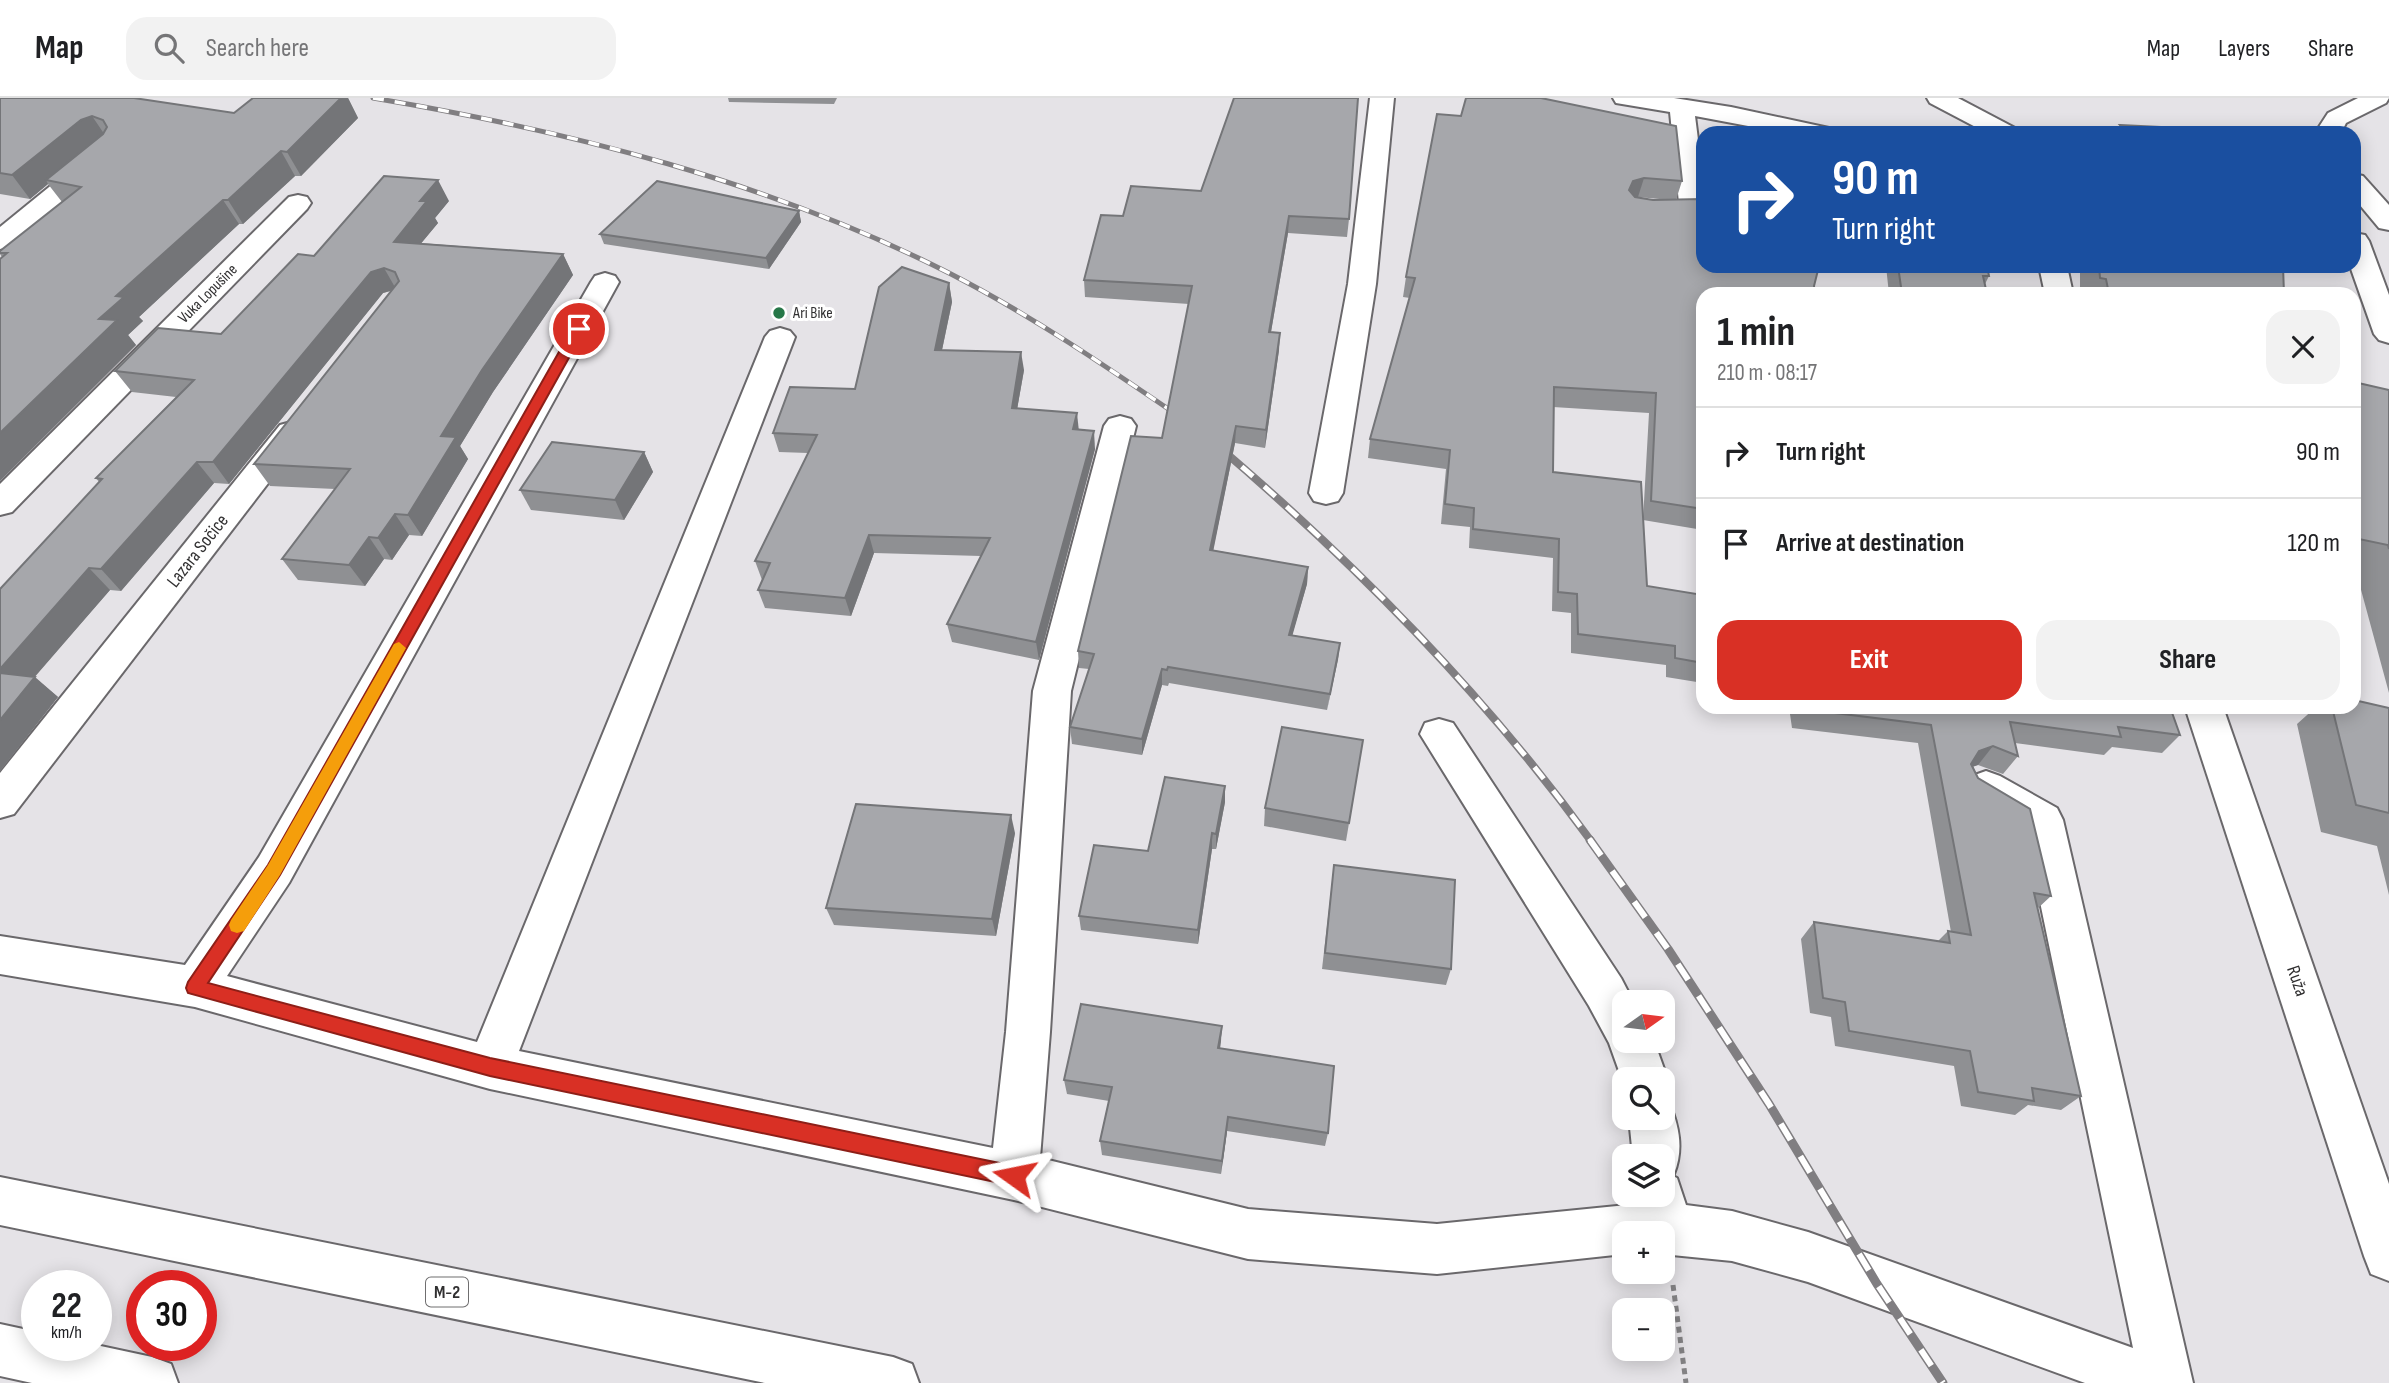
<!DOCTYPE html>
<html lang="en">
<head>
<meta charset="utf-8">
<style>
  :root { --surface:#fff; --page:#f2f2f2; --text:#202124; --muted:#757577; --line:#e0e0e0; --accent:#d93025 }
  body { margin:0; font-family:"Sofia Sans Condensed",sans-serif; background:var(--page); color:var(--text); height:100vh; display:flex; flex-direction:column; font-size:26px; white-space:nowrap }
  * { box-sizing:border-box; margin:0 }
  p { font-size:23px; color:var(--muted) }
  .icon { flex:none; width:38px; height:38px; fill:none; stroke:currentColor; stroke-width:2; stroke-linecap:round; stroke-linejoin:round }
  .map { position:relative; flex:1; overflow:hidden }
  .side { position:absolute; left:1696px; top:189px; width:665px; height:427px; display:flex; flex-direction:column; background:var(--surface); border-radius:21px; box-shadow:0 4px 18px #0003 }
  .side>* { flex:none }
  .banner { position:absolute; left:1696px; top:28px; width:665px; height:147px; border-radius:21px; box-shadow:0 4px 18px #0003; background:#1a4fa0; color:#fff; overflow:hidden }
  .needle { width:46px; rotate:76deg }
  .fabs { position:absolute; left:1612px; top:892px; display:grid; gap:14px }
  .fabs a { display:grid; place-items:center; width:63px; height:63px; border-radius:14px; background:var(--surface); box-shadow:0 4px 18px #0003; font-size:35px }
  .speed { position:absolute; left:21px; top:1172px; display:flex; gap:14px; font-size:35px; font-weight:700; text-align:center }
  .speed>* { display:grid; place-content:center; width:91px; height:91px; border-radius:50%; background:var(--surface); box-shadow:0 4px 18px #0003; line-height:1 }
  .speed small { font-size:18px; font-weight:400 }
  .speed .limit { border:10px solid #d22; background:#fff; color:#111 }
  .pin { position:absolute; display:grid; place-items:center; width:60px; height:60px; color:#fff; margin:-30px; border:4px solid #fff; border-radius:50%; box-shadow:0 2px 7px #0007 }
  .me { position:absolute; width:77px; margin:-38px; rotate:282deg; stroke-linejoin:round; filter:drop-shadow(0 0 5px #0008) }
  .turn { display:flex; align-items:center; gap:24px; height:147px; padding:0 21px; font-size:32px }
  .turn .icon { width:91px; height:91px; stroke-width:2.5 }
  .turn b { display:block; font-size:49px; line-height:60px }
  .round { display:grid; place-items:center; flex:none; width:74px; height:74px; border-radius:21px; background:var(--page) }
  .summary { display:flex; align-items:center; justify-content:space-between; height:119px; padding:0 21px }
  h1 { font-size:42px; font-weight:700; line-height:52px }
  .primary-button { display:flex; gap:14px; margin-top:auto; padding:14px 21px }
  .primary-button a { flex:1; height:80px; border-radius:21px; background:var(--accent); color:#fff; font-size:28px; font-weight:700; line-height:80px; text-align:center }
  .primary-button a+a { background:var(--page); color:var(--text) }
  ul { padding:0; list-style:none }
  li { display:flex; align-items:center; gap:21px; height:91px; padding:0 21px; border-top:2px solid var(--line) }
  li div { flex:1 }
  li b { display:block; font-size:26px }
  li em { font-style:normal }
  header { display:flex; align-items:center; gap:42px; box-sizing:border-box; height:98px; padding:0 35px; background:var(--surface); border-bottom:2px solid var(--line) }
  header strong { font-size:33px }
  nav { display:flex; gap:38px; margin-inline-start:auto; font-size:24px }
  .search { width:490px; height:63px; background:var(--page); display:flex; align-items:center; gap:18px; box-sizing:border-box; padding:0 24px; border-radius:21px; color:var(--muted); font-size:26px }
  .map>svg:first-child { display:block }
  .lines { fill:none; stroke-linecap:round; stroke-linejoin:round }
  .minor-casing { stroke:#6a686b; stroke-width:4 }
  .major-casing { stroke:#6a686b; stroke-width:4 }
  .path { stroke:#838284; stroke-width:5; stroke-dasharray:6 4.5; stroke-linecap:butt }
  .minor { fill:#fff; fill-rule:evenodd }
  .major { fill:#fff; fill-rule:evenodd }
  .rail-far2-casing { stroke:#807e81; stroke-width:5 }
  .rail-far1-casing { stroke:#807e81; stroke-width:8 }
  .rail-casing { stroke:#807e81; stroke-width:9 }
  .rail-far2 { stroke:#fff; stroke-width:3.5; stroke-dasharray:11; stroke-linecap:butt }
  .rail-far1 { stroke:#fff; stroke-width:5; stroke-dasharray:15; stroke-linecap:butt }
  .rail { stroke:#fff; stroke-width:6; stroke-dasharray:19; stroke-linecap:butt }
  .wall { fill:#8f9093; fill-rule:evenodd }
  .shaded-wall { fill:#747578 }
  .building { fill:#a6a7ab; stroke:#747578; stroke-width:2 }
  .route { fill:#d93025; stroke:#8d1f18; stroke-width:2 }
  .slow { fill:#f59e0b }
  .poi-dot { fill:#267748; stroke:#fff; stroke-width:2.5 }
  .labels { text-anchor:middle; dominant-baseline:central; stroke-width:6; stroke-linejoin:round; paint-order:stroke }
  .far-street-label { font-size:16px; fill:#313031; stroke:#fff }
  .far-poi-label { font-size:16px; fill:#313031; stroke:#fff; text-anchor:start }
  .shield { fill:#fff; stroke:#6f6e6f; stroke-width:2 }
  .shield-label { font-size:18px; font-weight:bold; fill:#313031 }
  .street-label { font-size:19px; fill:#313031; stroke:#fff }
</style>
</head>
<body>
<header>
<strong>Map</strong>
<div class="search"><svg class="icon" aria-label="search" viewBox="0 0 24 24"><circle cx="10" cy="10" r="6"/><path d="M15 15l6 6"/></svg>Search here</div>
<nav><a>Map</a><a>Layers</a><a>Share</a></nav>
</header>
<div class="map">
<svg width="2389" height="1285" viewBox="0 0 2389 1285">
  <rect width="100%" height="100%" fill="#e5e3e7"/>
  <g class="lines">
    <g class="minor-casing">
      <g id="minor">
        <path d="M1370,0H1394L1376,186L1343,395L1338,403L1326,406L1314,403L1309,395L1348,186Z"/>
        <path d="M1613,0H1674L1731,9L1829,30L1833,35H1785L1695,18L1703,81V116C1683,122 1662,122 1643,117L1639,111L1643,105L1652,103L1679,105L1670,14L1616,5Z"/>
        <path d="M1927,0H1958L2015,30L2019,35H1987L1930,5Z"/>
        <path d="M2358,0H2389L2386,5L2346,25L2341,35H2315L2328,15Z"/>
        <path d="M95,56L104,59L108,64L104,69L10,149L0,151V129L86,59Z"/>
        <path d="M2354,76L2363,78L2389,107V132L2379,130L2354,100Z"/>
        <path d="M298,97L307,99L311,105L307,111L12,414L0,417V386L289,99Z"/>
        <path d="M2354,135L2365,137L2369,143L2389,197V245L2379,242L2374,236L2350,168H2354Z"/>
        <path d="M2039,168H2067L2073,196H2045Z"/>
        <path d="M605,175L615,178L619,184L289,785L227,878L477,944L765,239L770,233L780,230L790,233L795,239L519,953L993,1050L1006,934L1033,593L1104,328L1109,321L1120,318L1131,321L1136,328L1071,593L1050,934L1040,1060L1248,1111L1437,1126L1637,1106L1636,1097H1662V1059H1633L1629,1020H1662V1001L1669,1004C1679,1028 1684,1051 1674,1076L1671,1077L1677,1080L1686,1107L1732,1113L1808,1134L2133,1250L2025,732L1972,700L1966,689L1972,678L1986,673L2000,678L2057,710L2063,722L2193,1285H2085L1808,1184L1732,1163L1662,1156V1136H1624V1156L1437,1176L1248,1161L1014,1102L490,991L195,909L0,876V838L185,867L259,759L591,184L595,178Z"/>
        <path d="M291,324L302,327L307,334L302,341L14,716L0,720V675L280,327Z"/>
        <path d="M2185,609H2223L2389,1086V1183L2371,1176L2364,1158Z"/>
        <path d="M1439,621L1453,625L1621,880L1634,905H1624V943H1654L1668,982L1662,995V982H1624V987L1609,945L1589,908L1420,636L1425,625Z"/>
      </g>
    </g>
    <g class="major-casing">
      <g id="major">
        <path d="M0,1079L893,1259L912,1266L919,1285H765L0,1127Z"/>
        <path d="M0,1226L37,1234V1248L96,1247L152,1259L171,1266L178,1285H32L0,1278Z"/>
      </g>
    </g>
    <path class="path" d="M1673,1187L1686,1285"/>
    <use href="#minor" class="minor"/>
    <use href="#major" class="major"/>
    <g class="rail-far2-casing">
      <path id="rail-far2" d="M373,0C570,33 770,84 949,175C1031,217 1107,269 1183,321"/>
    </g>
    <g class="rail-far1-casing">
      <path id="rail-far1" d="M1219,349C1357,467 1485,597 1591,743"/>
    </g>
    <g class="rail-casing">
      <path id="rail" d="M1590,742L1668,851L1769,1006L1877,1186L1943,1285"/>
    </g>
    <use href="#rail-far2" class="rail-far2"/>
    <use href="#rail-far1" class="rail-far1"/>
    <use href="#rail" class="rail"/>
  </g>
  <g class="wall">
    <path d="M0,0L234,15L253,0H348L358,20L301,78H295L243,126H239L139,219L143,223L128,237L136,247L0,383V161L2,159L0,156V153L62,104L48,86L30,101L0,96Z"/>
    <path d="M728,0H837L834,6L729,4Z"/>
    <path d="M1541,1L1682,83L1676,102L1703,168L1790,170V168H1819L1703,196V432L1643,422L1649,315L1553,309V374L1647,488L1703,497V585L1666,579V567L1571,555V515L1552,513L1553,460L1469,450L1470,429L1441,426L1446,371L1368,360L1370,341L1410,200L1403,199L1406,179L1461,18ZM1638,99L1670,102H1653Z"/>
    <path d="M2120,27L2224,35H2115Z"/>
    <path d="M1131,88L1349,121L1347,139L1288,135L1271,234L1279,252L1265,350L1235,345L1213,452L1308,469L1307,486L1292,537L1340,545L1327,612L1169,585L1168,588L1162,587L1142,657L1072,646L1070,629L1089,571L1079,570L1078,553L1162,340L1189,206L1085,199L1084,182L1123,118Z"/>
    <path d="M449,103L435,120L438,125L421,145L563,156L573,177L493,294L460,348L468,361L422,438L409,437L392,462L384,461L365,488L298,482L282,461L335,391L270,388L254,366L391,193L383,195L229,386L214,385L121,493L110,492L34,579L58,599L0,673V491L99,384L96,380L176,299L132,294L115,273L221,236L314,158Z"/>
    <path d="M799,113L801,124L769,171L604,146L600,136Z"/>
    <path d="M1886,168H1987L1989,178L1985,186L1987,196H1889Z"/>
    <path d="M2080,168H2283L2284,196H2080Z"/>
    <path d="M949,185L952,204L942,252L1024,272L1017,311L1079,331L1095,351L1039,562L952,544L947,526L981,458L874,455L851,518L765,510L758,492L762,482L755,463L808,355L779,354L773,335L855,291Z"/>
    <path d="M2354,284L2389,292V595L2357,477L2354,476Z"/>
    <path d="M644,354L653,374L624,422L531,412L520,392Z"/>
    <path d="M1789,609H2170L2180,637L2162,655L2112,649L2104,657L2015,645L2018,658L2003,676L1978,667L1973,668L1978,680L2051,798L2037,811L2081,998L2061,1012L2028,1007L2015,1017L1961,1008L1954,968L1835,948L1831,919L1810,915L1801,841L1814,824L1938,843L1948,833L1951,834L1918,645L1792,630Z"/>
    <path d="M2316,609L2389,610V797L2377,748L2321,734L2297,626Z"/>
    <path d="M1363,642L1346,743L1264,728L1265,710Z"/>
    <path d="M1225,688V704L1216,751H1212L1198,846L1081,832L1079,818L1148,753Z"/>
    <path d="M1015,735L996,838L834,827L826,810Z"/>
    <path d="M1334,767L1451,871L1446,887L1322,871Z"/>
    <path d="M1222,928L1220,950L1328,1035L1325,1048L1227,1033L1221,1076L1102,1057L1100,1043L1109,1003L1067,996L1064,982Z"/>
  </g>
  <g class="shaded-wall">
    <path d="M341,0H348L358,20L301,78L287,54Z"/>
    <path d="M92,18L109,43L46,82L48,86L30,101L12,77L81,22Z"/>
    <path d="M281,53L295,78L243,126L228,102Z"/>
    <path d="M1644,80L1638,99L1628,103L1629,92L1633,83Z"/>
    <path d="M438,82L449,103L435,120L438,125L405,165L394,144L420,103Z"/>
    <path d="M223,102L239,126L139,219L143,223L128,237L136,247L0,383V335L99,221L116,198Z"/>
    <path d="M799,113L801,124L769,171L766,160Z"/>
    <path d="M1289,118L1288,135L1268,251L1269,234Z"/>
    <path d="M563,156L573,177L493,294L460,348L468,361L422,438L408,417L441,338L482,272Z"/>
    <path d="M384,170L396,191L383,195L229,386L213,364L371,174Z"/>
    <path d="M949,185L952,204L938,271L935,252Z"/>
    <path d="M1280,235L1279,252L1265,350L1266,332Z"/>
    <path d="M1021,254L1024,272L1014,329L1012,310Z"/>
    <path d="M1077,315L1079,334L1073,331Z"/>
    <path d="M1236,328L1235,345L1210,469V452Z"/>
    <path d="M1094,333L1095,351L1039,562L1036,544Z"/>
    <path d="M644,354L653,374L624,422L615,402Z"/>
    <path d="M197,364L214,385L121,493L101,471Z"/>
    <path d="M395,416L409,437L392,462L378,440Z"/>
    <path d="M869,437L874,455L851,518L845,500Z"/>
    <path d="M369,439L384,461L365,488L349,467Z"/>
    <path d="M1308,469L1307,486L1288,553L1289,537Z"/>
    <path d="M89,470L110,492L20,596L0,578V571Z"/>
    <path d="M1340,545L1338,562L1327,612L1330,596Z"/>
    <path d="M1162,571V587L1142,657V641Z"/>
    <path d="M35,579L58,599L0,673V622Z"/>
    <path d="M1993,648L1978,667L1964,672L1979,653Z"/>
    <path d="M1225,688V704L1216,751V736Z"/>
    <path d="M1011,717L1015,735L996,838L992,821Z"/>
    <path d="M1212,735V751L1198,846V832Z"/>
    <path d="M1222,928L1221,943L1218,965V950Z"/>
    <path d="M1228,1019L1227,1033L1221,1076L1222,1063Z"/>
  </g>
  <g class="building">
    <path d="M0,0H134L234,15L253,0H341L287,54L281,53L228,102H223L116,198L124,199L99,221L117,222L0,335V161L7,155H0V153L81,89L46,82L103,36L107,29L103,22L92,18L81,22L12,77L0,75Z"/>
    <path d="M1234,0H1358L1349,121L1289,118L1269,234L1280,235L1266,332L1236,328L1210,452L1308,469L1289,537L1340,545L1330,596L1168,569L1167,572L1162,571L1142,641L1070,629L1094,556L1078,553L1131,338L1162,340L1192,188L1084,182L1101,117L1123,118L1131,88L1201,93Z"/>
    <path d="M1466,0H1541L1676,28L1682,83L1644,80L1633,83L1629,92L1635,99L1653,102L1702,101L1703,168H1777L1798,171V168H1819L1814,188L1815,196H1703V411L1651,403L1656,295L1554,289L1553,374L1641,384L1647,488L1703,497V565L1675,560V548L1578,536L1577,496L1558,494L1559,441L1473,431L1474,410L1445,406L1450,352L1370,341L1415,180L1406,179L1437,16L1461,18Z"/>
    <path d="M2120,27L2222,32L2224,35H2127Z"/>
    <path d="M384,78L438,82L420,103H427L394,144L563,156L482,272L441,338L456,339L408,417L395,416L378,440L369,439L349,467L282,461L350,371L254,366L399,183L395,174L384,170L371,174L213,364H197L101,471L89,470L0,571V491L102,381L96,380L194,282L115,273L158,230L221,236L298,156L314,158Z"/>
    <path d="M657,83L799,113L766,160L600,136Z"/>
    <path d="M1898,168H1987L1989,178H1983L1987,196H1902Z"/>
    <path d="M2099,168H2283L2284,196H2109L2106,181L2100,180Z"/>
    <path d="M902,169L949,185L935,252L1021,254L1012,310L1077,315L1073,331L1094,333L1036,544L947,526L990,440L869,437L845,500L758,492L770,465L755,463L817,337L773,335L790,289L855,291L879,189Z"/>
    <path d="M2354,284L2389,292V451L2388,447L2354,440Z"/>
    <path d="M552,344L644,354L615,402L520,392Z"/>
    <path d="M0,575L35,579L0,622Z"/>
    <path d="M2354,602L2389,610V715L2356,707L2332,609H2354Z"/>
    <path d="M1802,609H2170L2180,637L2118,629L2121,639L2010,624L2018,658L1993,648L1979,653L1971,666L1978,680L2030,711L2051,798L2034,795L2081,998L2032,990L2034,1003L1978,994L1970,953L1849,933L1845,904L1823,900L1814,824L1950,845L1948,833L1971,837L1931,627L1803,611Z"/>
    <path d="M1282,629L1363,642L1349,725L1265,710Z"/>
    <path d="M1165,679L1225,688L1216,736L1212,735L1198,832L1079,818L1094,747L1148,753Z"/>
    <path d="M856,706L1011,717L992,821L826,810Z"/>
    <path d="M1334,767L1455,782L1451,871L1325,855Z"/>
    <path d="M1081,906L1222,928L1218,950L1334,968L1328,1035L1228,1019L1222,1063L1100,1043L1112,989L1064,982Z"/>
  </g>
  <path class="route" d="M579,227L585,231L280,777L208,885L490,960L1014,1068L1021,1071L1024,1078L1021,1085L1014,1088L490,978L188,895L186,890L188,884L268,767L572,231Z"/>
  <path class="slow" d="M399,544L406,550L280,777L244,833L237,835L231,833L229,827L231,822L268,767L394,546Z"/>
  <circle class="poi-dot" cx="779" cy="215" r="7"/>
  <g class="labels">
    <g class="far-street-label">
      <text transform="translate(208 196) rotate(-45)">Vuka Lopušine</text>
    </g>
    <g class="far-poi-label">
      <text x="793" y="215">Ari Bike</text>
    </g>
    <rect class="shield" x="426" y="1179.5" width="42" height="29" rx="5"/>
    <g class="shield-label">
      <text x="447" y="1194">M-2</text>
    </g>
    <g class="street-label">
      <text transform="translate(198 453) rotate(-52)">Lazara Sočice</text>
      <text transform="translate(2297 883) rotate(71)">Ruža</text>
    </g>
  </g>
</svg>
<div class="fabs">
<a><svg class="needle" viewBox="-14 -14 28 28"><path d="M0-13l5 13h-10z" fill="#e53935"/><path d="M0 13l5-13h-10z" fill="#757577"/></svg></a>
<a><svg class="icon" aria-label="search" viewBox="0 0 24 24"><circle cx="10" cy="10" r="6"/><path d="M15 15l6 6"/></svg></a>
<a><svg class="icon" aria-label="layers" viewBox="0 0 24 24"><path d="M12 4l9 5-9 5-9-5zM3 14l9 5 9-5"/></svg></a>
<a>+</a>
<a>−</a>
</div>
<div class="speed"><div>22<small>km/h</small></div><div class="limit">30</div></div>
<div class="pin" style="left:579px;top:231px;background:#d93025"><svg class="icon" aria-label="arrive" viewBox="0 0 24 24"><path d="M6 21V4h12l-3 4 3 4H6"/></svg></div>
<svg class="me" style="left:1014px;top:1078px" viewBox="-20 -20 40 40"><path d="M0-17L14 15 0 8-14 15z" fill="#d93025" stroke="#fff" stroke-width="4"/></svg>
<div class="banner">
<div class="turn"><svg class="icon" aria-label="right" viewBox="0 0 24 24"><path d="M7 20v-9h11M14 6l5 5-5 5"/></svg><div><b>90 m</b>Turn right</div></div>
</div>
<section class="side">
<div class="summary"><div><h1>1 min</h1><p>210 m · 08:17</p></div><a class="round"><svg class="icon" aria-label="close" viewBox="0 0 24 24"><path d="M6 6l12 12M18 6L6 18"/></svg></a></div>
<ul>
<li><svg class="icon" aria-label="right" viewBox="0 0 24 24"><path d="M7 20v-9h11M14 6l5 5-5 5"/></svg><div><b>Turn right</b></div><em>90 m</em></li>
<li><svg class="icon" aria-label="arrive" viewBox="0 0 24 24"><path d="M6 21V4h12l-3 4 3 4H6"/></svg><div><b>Arrive at destination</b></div><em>120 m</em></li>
</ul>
<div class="primary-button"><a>Exit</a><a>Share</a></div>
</section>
</div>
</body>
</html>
